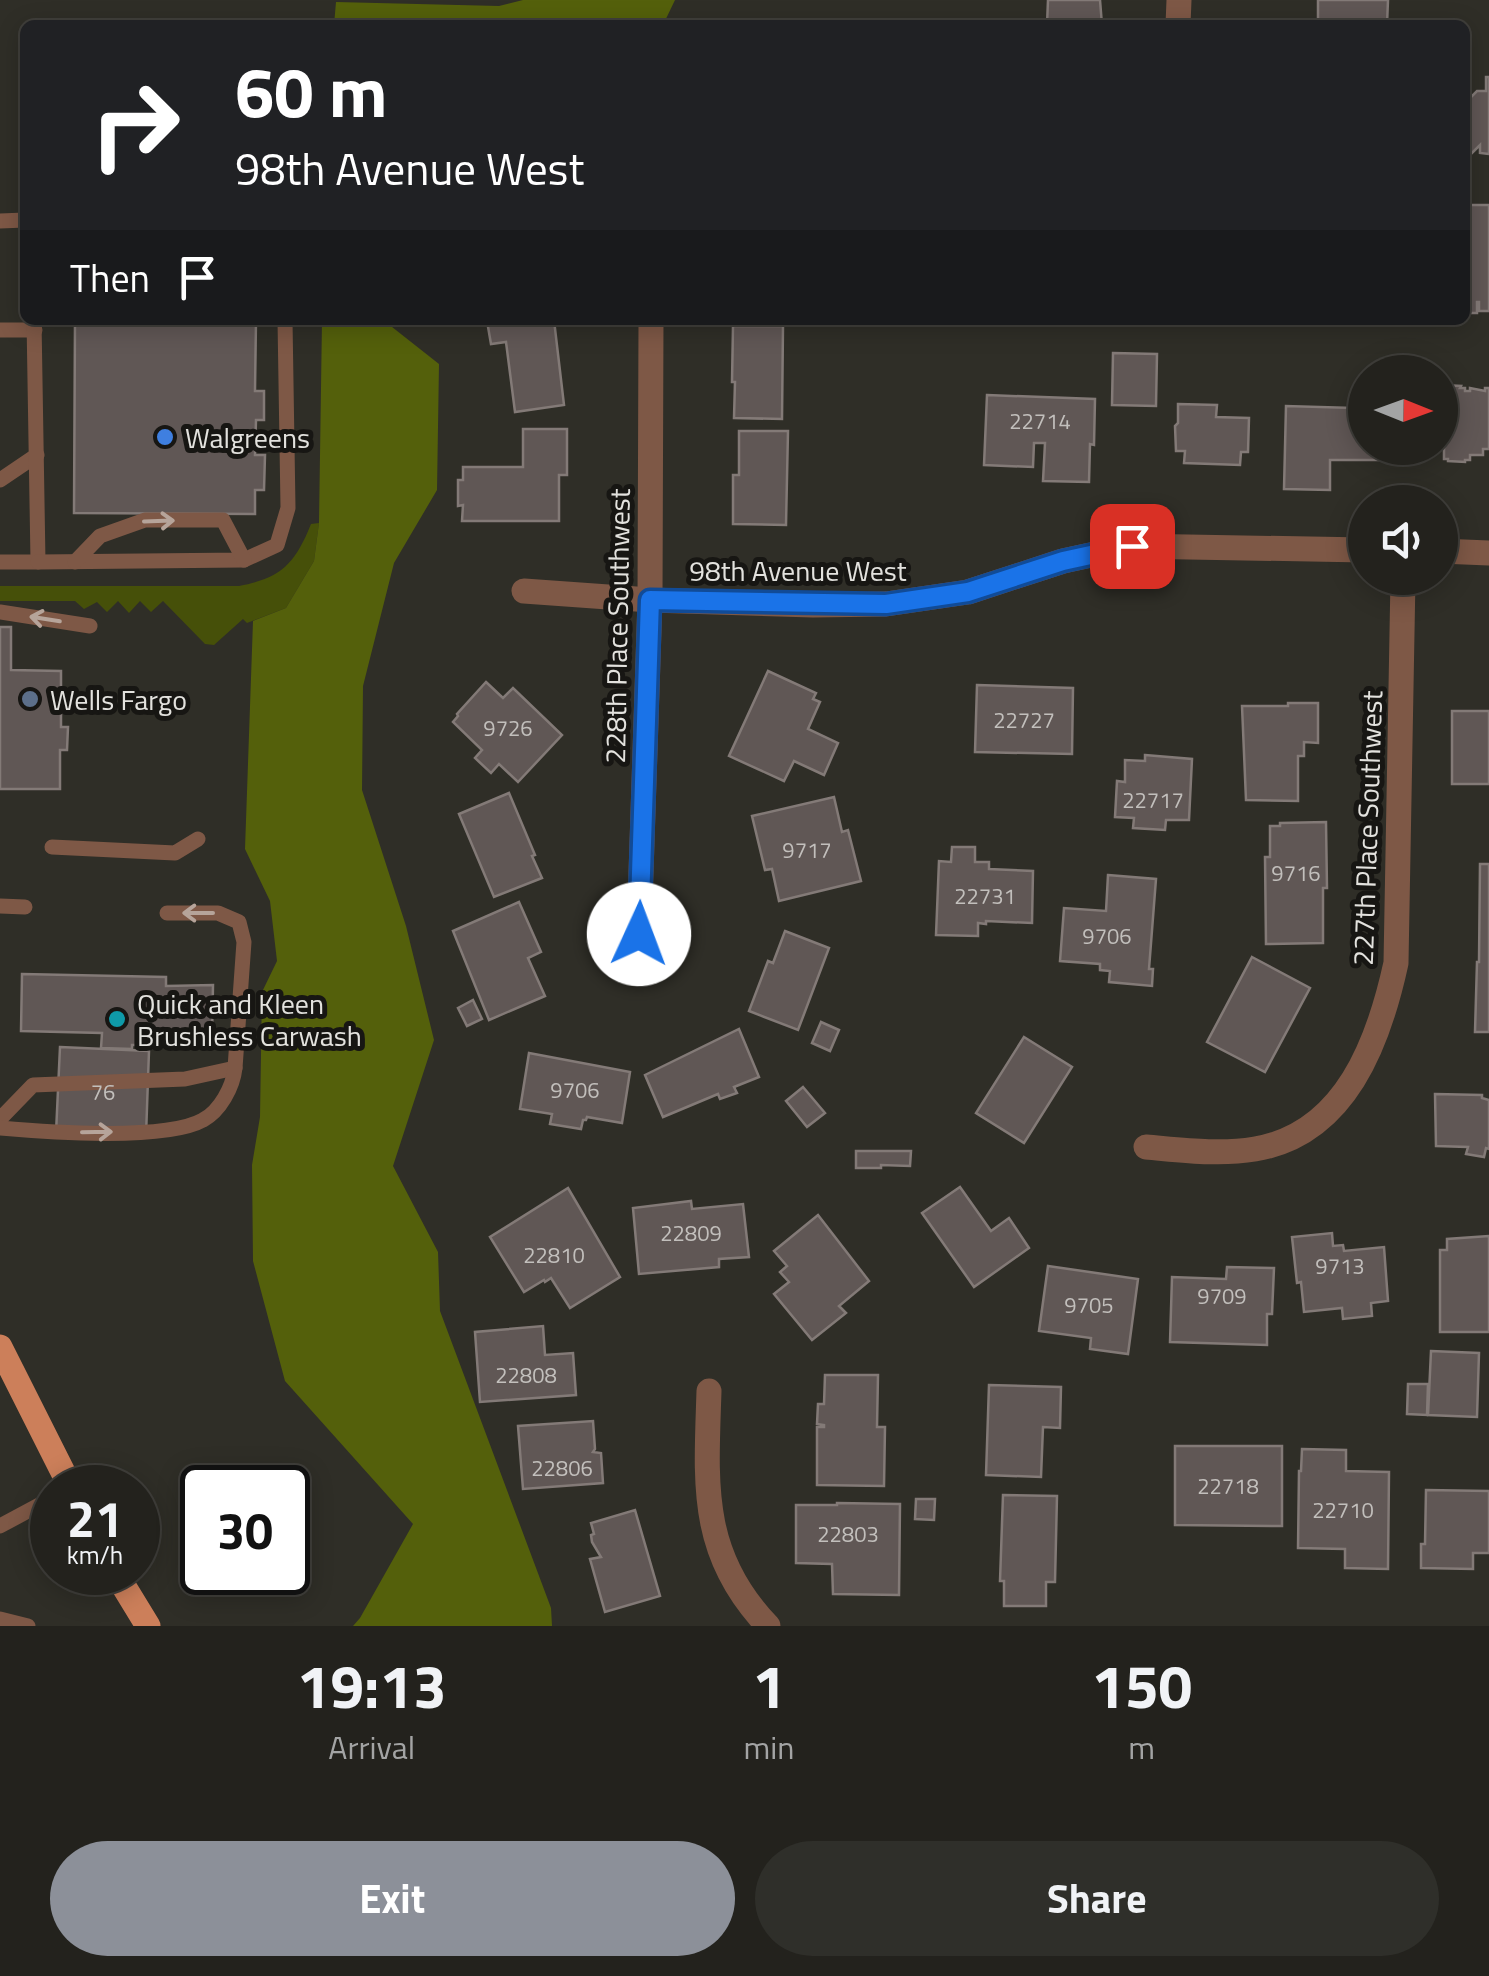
<!DOCTYPE html>
<html lang="en">
<head>
<meta charset="utf-8">
<style>
  :root { --surface:#23221d; --page:#2f2f2a; --text:#f1f3f6; --muted:#a3a4a4; --line:#403f3b; --accent:#8c9099 }
  body { margin:0; font-family:"Titillium Web",sans-serif; background:var(--page); color:var(--text); height:100vh; display:flex; flex-direction:column; font-size:38px; white-space:nowrap }
  * { box-sizing:border-box; margin:0 }
  p { font-size:32px; color:var(--muted) }
  .icon { flex:none; width:55px; height:55px; fill:none; stroke:currentColor; stroke-width:2; stroke-linecap:round; stroke-linejoin:round }
  .map { position:relative; height:1626px; overflow:hidden }
  .side { display:flex; flex-direction:column; background:var(--surface); flex:1 }
  .side>* { flex:none }
  .guide { position:absolute; left:20px; top:20px; width:1450px; height:305px; border-radius:15px; box-shadow:0 5px 25px #0003,0 0 0 2px var(--line); background:#202124; color:#fff; overflow:hidden }
  .needle { width:65px; rotate:91deg }
  .fabs { position:absolute; left:1348px; top:355px; display:grid; gap:20px }
  .fabs a { display:grid; place-items:center; width:110px; height:110px; border-radius:50%; background:var(--surface); box-shadow:0 5px 25px #0003,0 0 0 2px var(--line); font-size:50px }
  .speed { position:absolute; left:30px; top:1465px; display:flex; gap:20px; font-size:50px; font-weight:700; text-align:center }
  .speed>* { display:grid; place-content:center; width:130px; height:130px; border-radius:50%; background:var(--surface); box-shadow:0 5px 25px #0003,0 0 0 2px var(--line); line-height:1 }
  .speed small { font-size:25px; font-weight:400 }
  .speed .limit { border:5px solid #111; border-radius:15px; background:#fff; color:#111 }
  .pin { position:absolute; display:grid; place-items:center; width:85px; height:85px; color:#fff; margin:-42px; border-radius:20px; box-shadow:0 5px 15px #0006 }
  .me { position:absolute; width:110px; margin:-55px; rotate:2deg; stroke-linejoin:round; filter:drop-shadow(0 0 8px #0008) }
  .turn { display:flex; align-items:center; gap:35px; height:210px; padding:0 50px; font-size:45px }
  .turn .icon { width:130px; height:130px; stroke-width:2.5 }
  .turn b { display:block; font-size:70px; line-height:85px }
  .then { display:flex; align-items:center; height:95px; padding:0 50px; background:#0003; gap:20px; font-size:38px }
  .eta { display:flex; justify-content:space-evenly; align-items:center; height:170px; text-align:center }
  .eta b { font-size:60px; font-weight:700; line-height:70px }
  .action { display:flex; gap:20px; margin-top:auto; padding:20px 50px }
  .action a { flex:1; height:115px; border-radius:60px; background:var(--accent); color:#fff; font-size:40px; font-weight:700; line-height:115px; text-align:center }
  .action a+a { background:var(--page); color:var(--text) }
  .map>svg:first-child { display:block }
  .green { fill:#465009 }
  .forest { fill:#54600b }
  .building { fill:#605755; stroke:#837a77; stroke-width:2.5 }
  .lines { fill:none; stroke-linecap:round; stroke-linejoin:round }
  .service { stroke:#7e5846; stroke-width:15 }
  .minor { stroke:#7e5846; stroke-width:25 }
  .primary { stroke:#cc7f5a; stroke-width:25 }
  .oneway { stroke:#b6a49a }
  .route-casing { stroke:#114b97; stroke-width:25 }
  .route { stroke:#1a73e8; stroke-width:18 }
  .shop-dot { fill:#3f7fe0; stroke:#171613; stroke-width:4 }
  .service-dot { fill:#5c6f8a; stroke:#171613; stroke-width:4 }
  .culture-dot { fill:#0f9aa8; stroke:#171613; stroke-width:4 }
  .labels { text-anchor:middle; dominant-baseline:central; stroke-width:10; stroke-linejoin:round; paint-order:stroke }
  .number-label { font-size:22px; fill:#c2bfbc }
  .poi-label { font-size:28px; fill:#e3e2de; stroke:#171613; text-anchor:start }
  .street-label { font-size:28px; fill:#e3e2de; stroke:#171613 }
</style>
</head>
<body>
<div class="map">
<svg width="1489" height="1626" viewBox="0 0 1489 1626">
  <rect width="100%" height="100%" fill="#2f2e27"/>
  <path class="green" d="M319,523L314,561L286,608L247,623L243,619L214,645L205,644L163,601L151,612L140,601L129,613L118,601L107,612L97,602L84,609L75,601H0V586H239C281,578 295,564 311,524Z"/>
  <g class="forest">
    <path d="M523,0H675L663,25H334L336,2L499,6Z"/>
    <path d="M322,320H387V323L439,364L437,490L394,563L363,686L362,790L406,926L434,1040L393,1166L438,1252L440,1311L551,1608L552,1626H353L360,1618L413,1524L285,1381L253,1261L252,1165L260,1117L262,992L277,961L270,901L245,849L253,621L286,608L314,561L319,523Z"/>
  </g>
  <g class="building">
    <path d="M1048,0H1100L1102,25H1047Z"/>
    <path d="M1318,0H1388L1387,25H1318Z"/>
    <path d="M1486,77H1489V154L1480,153V145L1472,153L1465,146V110L1469,107L1467,101L1477,91H1486Z"/>
    <path d="M1465,205H1489V311H1479V302H1477V313H1465Z"/>
    <path d="M75,320H256L255,391H264V420H256L255,455H265L264,490H255V514L74,513Z"/>
    <path d="M512,320L513,322L554,320L564,405L515,412L506,342L491,344L487,321Z"/>
    <path d="M733,326H783L782,419L734,418L735,382H732Z"/>
    <path d="M1113,353L1157,354L1156,406L1112,405Z"/>
    <path d="M1440,385L1461,386L1460,388H1465V391H1470V388L1485,391V388H1489V449H1483V455H1470V460H1465V462L1448,461V459H1444V447H1440Z"/>
    <path d="M1354,394H1365V448H1392V460H1330V490L1284,489L1286,406L1354,408Z"/>
    <path d="M987,395L1095,399L1094,445L1090,444L1089,482L1043,481L1045,443H1034L1033,467L984,465Z"/>
    <path d="M1178,404L1217,405L1216,417L1249,418L1248,452H1241L1240,465L1184,463L1185,451H1176L1175,426L1178,423Z"/>
    <path d="M523,429H567V475H559V521H462L463,505L458,506V480H463V467H523Z"/>
    <path d="M739,431H788L786,525L733,524V475H739Z"/>
    <path d="M0,627H11V670L61,671V727H68L67,750H60V789H0Z"/>
    <path d="M768,671L816,693L813,699L820,702L808,729L838,743L824,775L794,761L784,781L729,756Z"/>
    <path d="M486,682L503,698L513,688L562,735L518,782L499,764L491,773L475,758L482,750L453,722L458,716L457,714Z"/>
    <path d="M977,685L1073,688L1072,754L975,752Z"/>
    <path d="M1288,703H1318V743L1304,742V756H1298V801L1246,800L1242,706H1288Z"/>
    <rect x="1452" y="711" width="37" height="73"/>
    <path d="M1145,755L1192,759L1189,820H1166L1165,830L1133,828L1134,818L1115,817L1117,781L1125,782V760L1145,761Z"/>
    <path d="M509,793L535,855L532,856L542,878L494,897L459,814Z"/>
    <path d="M834,797L842,832L848,830L861,881L779,901L772,869L765,870L752,816Z"/>
    <path d="M1326,822L1327,888H1323V943L1266,944L1265,857H1270V826H1280V823Z"/>
    <path d="M952,847H975V862H989V869L1033,871L1032,923L986,921V924L978,923V936L936,935L939,861L951,862Z"/>
    <path d="M1480,864H1489V1032H1475L1477,962H1479Z"/>
    <path d="M1108,875L1156,879L1149,969H1153L1152,986L1109,982L1110,971L1100,970V964L1060,961L1064,908L1106,911Z"/>
    <path d="M519,902L541,952L528,958L545,996L489,1020L453,931Z"/>
    <path d="M785,931L829,948L798,1030L749,1011L768,961L773,963Z"/>
    <path d="M1252,957L1310,988L1265,1072L1207,1042Z"/>
    <path d="M22,974L166,977V986L213,985L212,1036H173L172,1045H161L160,1048H153V1045H132V1049L101,1048L102,1033L21,1031Z"/>
    <path d="M473,1000L482,1019L467,1026L458,1008Z"/>
    <path d="M821,1022L839,1030L830,1051L812,1043Z"/>
    <path d="M739,1029L759,1077L734,1087L737,1093L720,1099L718,1094L663,1117L645,1075Z"/>
    <path d="M1024,1037L1072,1067L1024,1143L976,1113Z"/>
    <path d="M60,1047L149,1051L146,1136L56,1133Z"/>
    <path d="M529,1053L630,1072L622,1123L587,1117L586,1120H583L581,1129L550,1124L552,1114L520,1109Z"/>
    <path d="M803,1087L825,1113L807,1127L786,1101Z"/>
    <path d="M1435,1094L1482,1095V1098L1489,1100V1149L1486,1148L1484,1157L1466,1154L1468,1147L1436,1146Z"/>
    <path d="M856,1151H911L910,1166L881,1165V1168H856Z"/>
    <path d="M960,1187L991,1231L1009,1218L1029,1248L974,1287L922,1213Z"/>
    <path d="M568,1188L620,1277L570,1308L551,1278L545,1282L544,1280L524,1292L490,1237Z"/>
    <path d="M691,1201L692,1209L743,1204L749,1257L719,1259V1267L639,1274L633,1208Z"/>
    <path d="M818,1215L869,1281L839,1306L846,1313L812,1340L774,1294L789,1282L780,1272L787,1266L774,1251Z"/>
    <path d="M1332,1233L1333,1246L1343,1245L1344,1251L1384,1247L1388,1301L1371,1303L1372,1316L1343,1319L1342,1308L1304,1312L1301,1282L1297,1283L1292,1237Z"/>
    <path d="M1489,1236V1332H1440V1250H1447V1239Z"/>
    <path d="M1048,1266L1138,1279L1128,1354L1090,1349L1091,1338L1039,1331Z"/>
    <path d="M1227,1267L1274,1268L1272,1314H1267V1345L1170,1342L1172,1277L1226,1279Z"/>
    <path d="M543,1326L545,1355L573,1353L576,1395L480,1402L475,1332Z"/>
    <path d="M1431,1351L1479,1353L1477,1417L1428,1415Z"/>
    <path d="M825,1375H878L877,1427H885L884,1486L817,1485V1427H824V1425L817,1424L818,1404H824Z"/>
    <path d="M1408,1384H1428L1427,1415L1407,1414Z"/>
    <path d="M989,1385L1061,1387L1060,1428L1043,1427L1041,1477L986,1475Z"/>
    <path d="M593,1421L595,1449L593,1452L601,1453L603,1483L523,1489L518,1426Z"/>
    <path d="M1175,1446H1282V1526L1175,1525Z"/>
    <path d="M1302,1449L1346,1450V1471L1389,1472L1388,1569L1345,1568V1549L1298,1548L1299,1471H1301Z"/>
    <path d="M1426,1490L1489,1491V1553H1473V1569L1421,1568V1544H1425Z"/>
    <path d="M1003,1495L1057,1496L1055,1582H1046V1606H1004V1581H1000Z"/>
    <path d="M916,1499H935L934,1520L915,1519Z"/>
    <path d="M837,1503L900,1504L899,1595L833,1594L832,1564L796,1563V1505H837Z"/>
    <path d="M635,1510L660,1596L605,1612L590,1559L601,1557L592,1542L591,1535L594,1534L591,1523Z"/>
  </g>
  <g class="lines">
    <g class="service">
      <path d="M0,221L25,220"/>
      <path d="M0,330H35"/>
      <path d="M0,480L37,455"/>
      <path d="M0,562H38L34,320"/>
      <path d="M38,562L244,560L277,545L288,508L285,320"/>
      <path d="M75,562L100,536L145,520H223L244,560"/>
      <path d="M0,612L90,626"/>
      <path d="M52,847L175,853L198,839"/>
      <path d="M0,906L25,907"/>
      <path d="M214,1007H239"/>
      <path d="M0,1119L33,1085L185,1079L235,1068"/>
      <path d="M0,1128C45,1132 166,1141 203,1120C220,1111 233,1087 235,1068L244,942L239,922L218,913H167"/>
      <path d="M0,1526L52,1498"/>
      <path d="M0,1619L28,1626"/>
    </g>
    <g class="minor">
      <path d="M1178,25L1179,0"/>
      <path d="M1440,551L1489,553"/>
      <path d="M524,591L650,600L813,605L886,604L968,592L1063,561L1132,546L1365,550"/>
      <path d="M639,933L650,600L651,320"/>
      <path d="M1146,1147C1182,1150 1219,1155 1255,1149C1346,1134 1379,1041 1396,963L1403,578"/>
      <path d="M709,1391C706,1484 699,1554 768,1626"/>
    </g>
    <g class="primary">
      <path d="M0,1347L71,1488"/>
      <path d="M115,1572L148,1626"/>
    </g>
  </g>
  <defs><path id="oneway-shaft" d="M-6 0H5M1.5-3L5.5 0L1.5 3" fill="none" stroke-width="1.6" stroke-linecap="round" stroke-linejoin="round" transform="scale(2.5)"/></defs>
  <g class="oneway">
    <use href="#oneway-shaft" transform="translate(159 521) rotate(-2)"/>
    <use href="#oneway-shaft" transform="translate(45 619) rotate(-171)"/>
    <use href="#oneway-shaft" transform="translate(198 913) rotate(-180)"/>
    <use href="#oneway-shaft" transform="translate(97 1132) rotate(-1)"/>
  </g>
  <g class="lines">
    <g class="route-casing">
      <path id="route" d="M639,934L650,600L886,604L968,592L1063,561L1132,546"/>
    </g>
    <use href="#route" class="route"/>
  </g>
  <circle class="shop-dot" cx="165" cy="437" r="10"/>
  <circle class="service-dot" cx="30" cy="699" r="10"/>
  <circle class="culture-dot" cx="117" cy="1019" r="10"/>
  <g class="labels">
    <g class="number-label">
      <text x="1040" y="421">22714</text>
      <text x="1024" y="720">22727</text>
      <text x="508" y="728">9726</text>
      <text x="1153" y="800">22717</text>
      <text x="807" y="850">9717</text>
      <text x="1296" y="873">9716</text>
      <text x="985" y="896">22731</text>
      <text x="1107" y="936">9706</text>
      <text x="575" y="1090">9706</text>
      <text x="103" y="1092">76</text>
      <text x="691" y="1233">22809</text>
      <text x="554" y="1255">22810</text>
      <text x="1340" y="1266">9713</text>
      <text x="1222" y="1296">9709</text>
      <text x="1089" y="1305">9705</text>
      <text x="526" y="1375">22808</text>
      <text x="562" y="1468">22806</text>
      <text x="1228" y="1486">22718</text>
      <text x="1343" y="1510">22710</text>
      <text x="848" y="1534">22803</text>
    </g>
    <g class="poi-label">
      <text x="185" y="437">Walgreens</text>
      <text x="50" y="699">Wells Fargo</text>
      <text x="137" y="1003">Quick and Kleen<tspan x="137" dy="32">Brushless Carwash</tspan></text>
    </g>
    <g class="street-label">
      <text x="798" y="570">98th Avenue West</text>
      <text transform="translate(617 626) rotate(-89)">228th Place Southwest</text>
      <text transform="translate(1367 828) rotate(-88)">227th Place Southwest</text>
    </g>
  </g>
</svg>
<div class="fabs">
<a><svg class="needle" viewBox="-14 -14 28 28"><path d="M0-13l5 13h-10z" fill="#e53935"/><path d="M0 13l5-13h-10z" fill="#a3a4a4"/></svg></a>
<a><svg class="icon" aria-label="sound" viewBox="0 0 24 24"><path d="M4 9h4l5-4v14l-5-4H4zM17 9q2 3 0 6"/></svg></a>
</div>
<div class="speed"><div>21<small>km/h</small></div><div class="limit">30</div></div>
<div class="pin" style="left:1132px;top:546px;background:#d93025"><svg class="icon" aria-label="arrive" viewBox="0 0 24 24"><path d="M6 21V4h12l-3 4 3 4H6"/></svg></div>
<svg class="me" style="left:639px;top:934px" viewBox="-20 -20 40 40"><circle r="19" fill="#fff"/><path d="M0-13L10 11 0 6-10 11z" fill="#1a73e8"/></svg>
<div class="guide">
<div class="turn"><svg class="icon" aria-label="right" viewBox="0 0 24 24"><path d="M7 20v-9h11M14 6l5 5-5 5"/></svg><div><b>60 m</b>98th Avenue West</div></div>
<div class="then">Then<svg class="icon" aria-label="arrive" viewBox="0 0 24 24"><path d="M6 21V4h12l-3 4 3 4H6"/></svg></div>
</div>
</div>
<section class="side">
<div class="eta">
<div><b>19:13</b><p>Arrival</p></div>
<div><b>1</b><p>min</p></div>
<div><b>150</b><p>m</p></div>
</div>
<div class="action"><a>Exit</a><a>Share</a></div>
</section>
</body>
</html>
